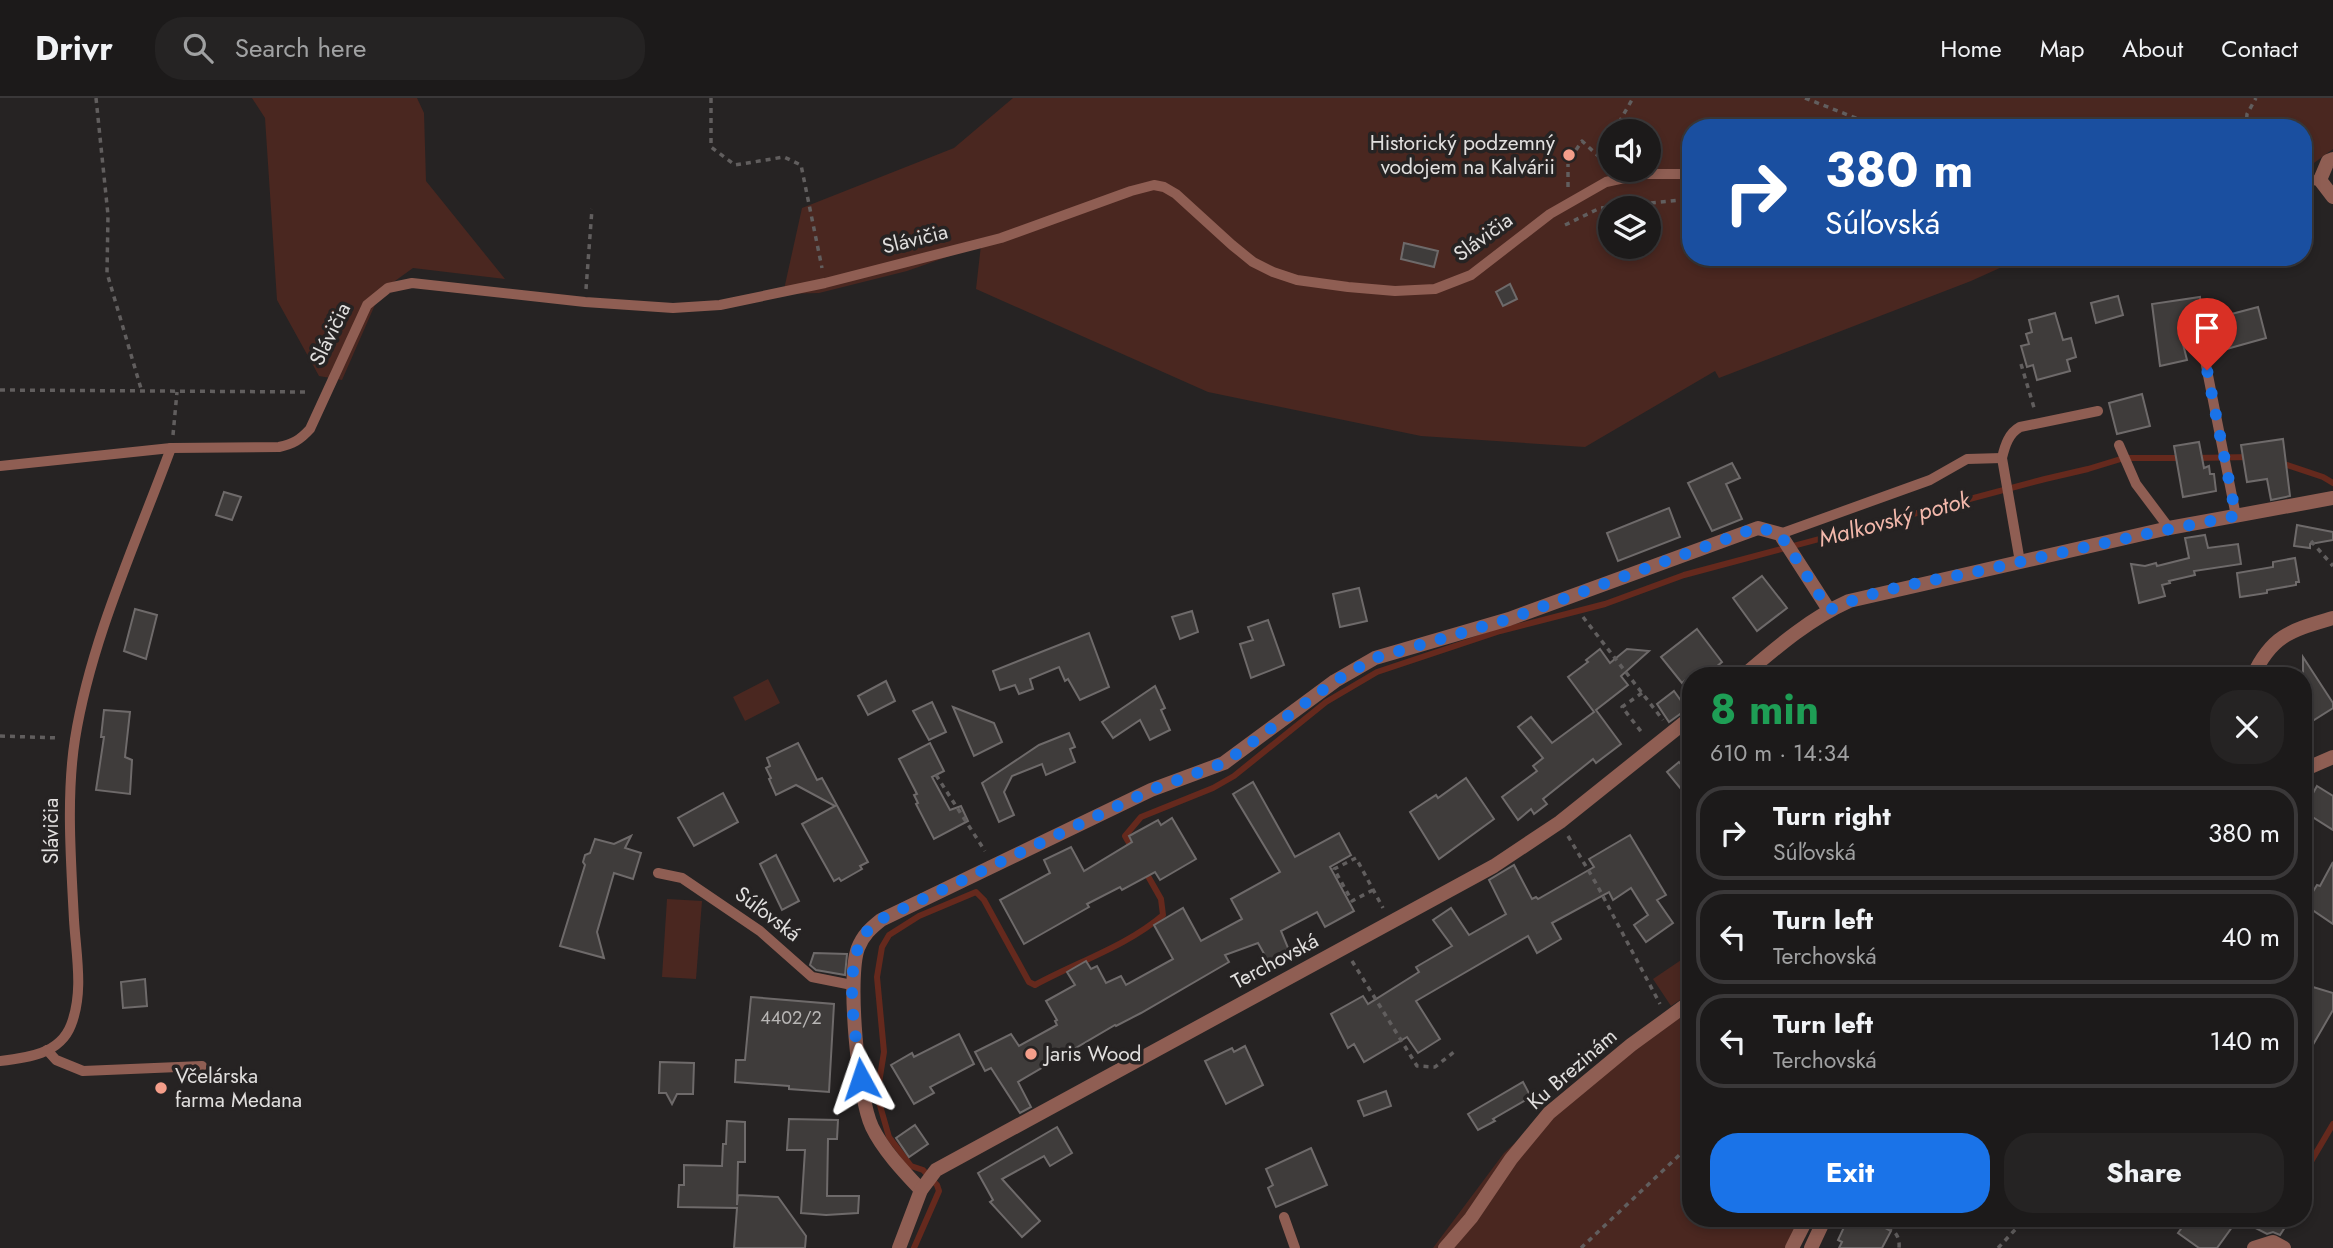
<!DOCTYPE html>
<html lang="en">
<head>
<meta charset="utf-8">
<style>
  :root { --surface:#1c1a1a; --page:#252323; --text:#f1f3f6; --muted:#a0a1a2; --line:#3a3839; --accent:#1a73e8 }
  body { margin:0; font-family:Jost,sans-serif; background:var(--page); color:var(--text); height:100vh; display:flex; flex-direction:column; font-size:26px; white-space:nowrap }
  * { box-sizing:border-box; margin:0 }
  p { font-size:23px; color:var(--muted) }
  .icon { flex:none; width:38px; height:38px; fill:none; stroke:currentColor; stroke-width:2; stroke-linecap:round; stroke-linejoin:round }
  .map { position:relative; flex:1; overflow:hidden }
  .sheet { position:absolute; left:1682px; top:569px; width:630px; height:560px; display:flex; flex-direction:column; background:var(--surface); border-radius:28px; box-shadow:0 4px 10px #0003,0 0 0 2px var(--line) }
  .sheet>* { flex:none }
  .top-card { position:absolute; left:1682px; top:21px; width:630px; height:147px; border-radius:28px; box-shadow:0 4px 10px #0003,0 0 0 2px var(--line); background:#1a4fa0; color:#fff; overflow:hidden }
  .buttons { position:absolute; left:1598px; top:21px; display:grid; gap:14px }
  .buttons a { display:grid; place-items:center; width:63px; height:63px; border-radius:50%; background:var(--surface); box-shadow:0 4px 10px #0003,0 0 0 2px var(--line); font-size:35px }
  .pin { position:absolute; display:grid; place-items:center; width:60px; height:60px; color:#fff; margin:-72px -30px; border-radius:50% 50% 50% 0; rotate:-45deg; box-shadow:0 0 7px #0007 }
  .pin .icon { rotate:45deg }
  .me { position:absolute; width:77px; margin:-38px; rotate:355deg; stroke-linejoin:round; filter:drop-shadow(0 0 5px #0008) }
  .turn { display:flex; align-items:center; gap:24px; height:147px; padding:0 28px; font-size:32px }
  .turn .icon { width:91px; height:91px; stroke-width:2.5 }
  .turn b { display:block; font-size:49px; line-height:60px }
  .round { display:grid; place-items:center; flex:none; width:74px; height:74px; border-radius:28px; background:var(--page) }
  .overview { display:flex; align-items:center; justify-content:space-between; height:119px; padding:0 28px }
  h1 { font-size:42px; font-weight:700; line-height:52px; color:#1e9e55 }
  .cta { display:flex; gap:14px; margin-top:auto; padding:14px 28px }
  .cta a { flex:1; height:80px; border-radius:28px; background:var(--accent); color:#fff; font-size:28px; font-weight:700; line-height:80px; text-align:center }
  .cta a+a { background:var(--page); color:var(--text) }
  ul { padding:0; list-style:none }
  li { display:flex; align-items:center; gap:21px; height:94px; margin:0 14px 10px; padding:0 14px; border:4px solid var(--line); border-radius:28px }
  li div { flex:1 }
  li b { display:block; font-size:26px }
  li em { font-style:normal }
  header { display:flex; align-items:center; gap:42px; box-sizing:border-box; height:98px; padding:0 35px; background:var(--surface); border-bottom:2px solid var(--line) }
  header strong { font-size:33px }
  nav { display:flex; gap:38px; margin-inline-start:auto; font-size:24px }
  .search { width:490px; height:63px; background:var(--page); display:flex; align-items:center; gap:18px; box-sizing:border-box; padding:0 24px; border-radius:28px; color:var(--muted); font-size:26px }
  .map>svg:first-child { display:block }
  .green { fill:#4a2720; fill-rule:evenodd }
  .lines { fill:none; stroke-linecap:round; stroke-linejoin:round }
  .stream { stroke:#65291d; stroke-width:6 }
  .building { fill:#3f3c3b; stroke:#6e6a6a; stroke-width:2 }
  .path { stroke:#615e5e; stroke-width:3.5; stroke-dasharray:5 5; stroke-linecap:butt }
  .service { stroke:#8f5e53; stroke-width:10 }
  .minor { stroke:#8f5e53; stroke-width:14 }
  .route { stroke:#1a73e8; stroke-width:12; stroke-dasharray:0 21.6 }
  .poi-dot { fill:#f49e8a; stroke:#262323; stroke-width:2.5 }
  .labels { text-anchor:middle; dominant-baseline:central; stroke-width:7; stroke-linejoin:round; paint-order:stroke }
  .number-label { font-size:18px; fill:#b8b6b5 }
  .poi-label { font-size:21px; fill:#e1dfde; stroke:#262323; text-anchor:start }
  .street-label { font-size:21px; fill:#e1dfde; stroke:#262323 }
  .water-label { font-size:23px; font-style:italic; fill:#f3b8ab; stroke:#262323 }
</style>
</head>
<body>
<header>
<strong>Drivr</strong>
<div class="search"><svg class="icon" aria-label="search" viewBox="0 0 24 24"><circle cx="10" cy="10" r="6"/><path d="M15 15l6 6"/></svg>Search here</div>
<nav><a>Home</a><a>Map</a><a>About</a><a>Contact</a></nav>
</header>
<div class="map">
<svg width="2333" height="1150" viewBox="0 0 2333 1150">
  <rect width="100%" height="100%" fill="#262323"/>
  <g class="green">
    <path d="M252,0H417L424,15L426,83L505,181L413,170L381,193L342,282L319,278L277,202L265,20Z"/>
    <path d="M1013,0H2333V51L2303,73V30H1690V159H2024L1971,183L1719,280L1715,273L1585,349L1421,338L1208,294L976,191L981,147L907,173L819,195L783,196L802,110L954,50ZM1610,33H1648V72H1610ZM1610,110H1648V149H1610Z"/>
    <path d="M768,581L780,605L745,623L733,599Z"/>
    <path d="M667,801L702,803L696,881L662,879Z"/>
    <path d="M1690,856V895L1671,908L1653,881Z"/>
    <path d="M1690,901V1120H1807L1790,1150H1433L1504,1055L1601,967Z"/>
  </g>
  <g class="lines">
    <g class="stream">
      <path d="M2195,360L2251,359"/>
      <path d="M2281,365L2323,379L2333,385"/>
      <path d="M1133,752L1125,738L1141,719L1213,690L1234,678L1326,604L1377,574L1500,533L1605,506L1684,477L2045,381L2088,371L2124,360H2184"/>
      <path d="M2303,1077L2333,1026"/>
      <path d="M914,1150L939,1093L937,1087L923,1072L911,1068L889,1039L877,997L884,954L877,879L882,849L889,837L919,818L976,794L984,802L1029,884L1035,887C1077,864 1127,848 1163,817L1161,801L1144,771"/>
    </g>
  </g>
  <g class="building">
    <path d="M1404,145L1438,153L1434,169L1401,161Z"/>
    <path d="M1510,186L1517,201L1503,208L1496,194Z"/>
    <path d="M2118,198L2123,217L2096,225L2091,205Z"/>
    <path d="M2200,199L2202,216L2195,214L2189,220L2193,243L2183,246L2187,262L2160,268L2152,206Z"/>
    <path d="M2258,209L2266,240L2223,252L2218,236L2208,239L2205,223Z"/>
    <path d="M2055,215L2063,242L2071,240L2076,259L2067,262L2070,273L2037,282L2033,267L2027,269L2021,248L2029,246L2026,236L2032,234L2029,222Z"/>
    <path d="M2142,296L2150,328L2117,336L2109,305Z"/>
    <path d="M2283,341L2290,398L2271,402L2267,381L2247,384L2241,347Z"/>
    <path d="M2199,344L2204,370L2209,368L2210,376H2214L2216,393L2183,399L2174,348Z"/>
    <path d="M1732,365L1740,380L1726,386L1742,421L1712,433L1688,385Z"/>
    <path d="M224,394L241,399L232,422L216,417Z"/>
    <path d="M1669,410L1680,439L1618,463L1607,435Z"/>
    <path d="M2297,427L2333,434V442L2310,446V450L2294,448Z"/>
    <path d="M2205,437L2208,450L2238,446L2241,466L2194,473L2195,477L2169,483L2170,485L2162,487L2165,498L2139,505L2131,466L2145,468L2156,465L2157,468L2189,460L2185,440Z"/>
    <path d="M2295,460L2299,484H2296V487L2267,492V495L2240,499L2237,475L2273,469V464Z"/>
    <path d="M1762,478L1787,510L1757,533L1733,500Z"/>
    <path d="M1359,490L1367,523L1340,529L1333,496Z"/>
    <path d="M135,511L157,517L146,561L124,553Z"/>
    <path d="M1192,513L1198,534L1180,541L1172,519Z"/>
    <path d="M1268,522L1284,567L1251,580L1240,546L1253,542L1248,529Z"/>
    <path d="M1697,531L1722,564L1705,578H1690L1682,585L1661,559Z"/>
    <path d="M1089,535L1109,589L1080,602L1068,581L1065,583L1059,569L1030,581L1033,591L1019,596L1015,587L1000,592L993,573Z"/>
    <path d="M1600,551L1610,565L1627,551L1649,553L1621,578L1628,587L1596,612L1621,646L1596,665L1593,661L1543,701L1547,706L1534,716L1531,711L1518,722L1502,699L1537,673L1533,668L1543,660L1518,629L1531,619L1552,645L1594,614L1568,579L1588,564L1586,562Z"/>
    <path d="M2303,559L2333,605V610L2303,629Z"/>
    <path d="M886,583L895,603L868,617L858,598Z"/>
    <path d="M1155,588L1165,610L1161,612L1170,632L1150,642L1140,622L1113,640L1102,624Z"/>
    <path d="M1674,593L1687,611L1669,624L1657,606Z"/>
    <path d="M932,604L946,634L929,642L913,613Z"/>
    <path d="M953,609L994,625L1002,644L974,658Z"/>
    <path d="M104,612L130,614L125,659L132,662L130,696L96,692L104,639H101Z"/>
    <path d="M1069,635L1075,649L1070,651L1075,664L1046,677L1042,666L1012,678L1004,694L1014,717L999,724L982,685L1039,647Z"/>
    <path d="M798,645L817,682L822,680L868,764L860,768L862,771L841,783L839,780L834,783L802,726L835,708L796,687L776,697L769,681L771,680L766,670L770,668L767,660Z"/>
    <path d="M930,645L944,673L932,679L950,712L961,708L968,723L934,741L916,706L918,705L914,697L917,696L899,661Z"/>
    <path d="M1679,664L1690,678V702L1667,674Z"/>
    <path d="M1466,680L1494,721L1439,761L1410,714L1436,697L1438,700Z"/>
    <path d="M1253,684L1295,759L1339,735L1351,757L1330,769L1354,813L1325,829L1317,814L1281,833L1291,857L1271,868L1258,845L1225,857L1229,864L1141,915L1116,928L1115,927L1018,984L1031,1009L1020,1015L991,970L985,973L975,954L1011,936L1019,948L1057,927L1055,923L1057,922L1046,903L1075,887L1067,874L1086,863L1091,871L1097,868L1106,885L1121,878L1126,887L1173,861L1154,827L1183,810L1201,843L1242,821L1231,801L1280,774L1233,696Z"/>
    <path d="M2317,688L2333,698V732L2303,713Z"/>
    <path d="M723,695L738,724L694,748L678,720Z"/>
    <path d="M1172,720L1196,761L1160,782L1155,774L1122,792L1120,789L1087,806L1089,809L1024,846L1000,802L1050,775L1044,762L1071,749L1084,773L1132,744L1129,738L1158,722L1161,727Z"/>
    <path d="M1630,737L1666,797L1657,802L1673,825L1646,844L1634,827L1648,817L1631,790L1613,802L1609,794L1552,825L1561,841L1537,855L1528,838L1416,903L1440,941L1418,955L1407,939L1364,964L1354,946L1348,950L1331,916L1363,898L1368,906L1419,874L1416,869L1452,848L1433,822L1451,810L1469,837L1506,816L1489,782L1514,767L1532,801L1536,799L1538,801L1594,769L1589,761Z"/>
    <path d="M631,738L625,750L641,755L633,781L614,775L597,834L604,860L560,848L585,767L583,764L585,757L590,755L595,741L614,746Z"/>
    <path d="M776,757L799,803L782,812L760,766Z"/>
    <path d="M2333,764V826L2305,807L2317,787L2320,788Z"/>
    <path d="M814,855L847,856L845,877L816,872L810,867Z"/>
    <path d="M145,881L147,908L123,910L121,884Z"/>
    <path d="M2303,886L2333,895V912L2303,964Z"/>
    <path d="M751,899L834,906L829,994L789,991V988L735,984L736,962H745Z"/>
    <path d="M959,936L974,966L930,989L934,995L914,1006L891,967L912,955L914,959Z"/>
    <path d="M1245,948L1263,987L1226,1006L1205,963L1232,950L1234,954Z"/>
    <path d="M660,964L694,965L693,996H677L672,1006L666,995H659Z"/>
    <path d="M1523,984L1531,999L1493,1021L1495,1023L1478,1032L1468,1016Z"/>
    <path d="M1386,993L1391,1008L1364,1018L1358,1003Z"/>
    <path d="M789,1021L838,1022L837,1041H828L827,1098H859L858,1115L826,1117L801,1115L805,1052H787Z"/>
    <path d="M727,1023L745,1024V1064H738L737,1107L738,1097L778,1099L806,1138L805,1150H734L737,1110L678,1109L679,1087H684V1067L722,1068L723,1046H726Z"/>
    <path d="M915,1027L928,1046L909,1059L896,1040Z"/>
    <path d="M1057,1029L1072,1055L1050,1068L1044,1058L1002,1081L1040,1123L1022,1139L990,1104L993,1102L978,1075Z"/>
    <path d="M1311,1050L1327,1087L1276,1109L1268,1090L1273,1087L1266,1071Z"/>
    <path d="M1853,1120H1867L1891,1133L1882,1150H1839L1842,1144L1838,1142L1845,1127L1848,1129Z"/>
    <path d="M2189,1120H2291L2280,1137L2273,1134L2267,1136L2238,1121L2217,1150H2199L2178,1135Z"/>
  </g>
  <g class="lines">
    <g class="path">
      <path d="M96,0L108,117L107,175L142,294"/>
      <path d="M711,0V49L735,67L784,59L801,67L822,170"/>
      <path d="M1805,0L1881,30"/>
      <path d="M2246,30L2247,16L2256,0"/>
      <path d="M1614,33L1633,0"/>
      <path d="M1576,52L1582,43L1608,67"/>
      <path d="M1601,60L1610,41"/>
      <path d="M1568,89V66"/>
      <path d="M1492,125L1500,127L1498,137"/>
      <path d="M1565,127L1600,110L1690,101"/>
      <path d="M586,191L592,111"/>
      <path d="M2021,266L2035,313"/>
      <path d="M0,292L309,294"/>
      <path d="M173,337L177,294"/>
      <path d="M2311,443L2333,468"/>
      <path d="M1583,519L1663,622"/>
      <path d="M1642,595L1622,609L1643,636"/>
      <path d="M0,638L59,640"/>
      <path d="M936,677L985,753"/>
      <path d="M1568,738L1597,787L1660,906"/>
      <path d="M1373,792L1352,803L1334,771L1356,760L1383,810"/>
      <path d="M1352,863L1417,968L1435,969L1454,954"/>
      <path d="M1870,1120C1884,1127 1901,1131 1899,1150"/>
      <path d="M1581,1150L1690,1047"/>
      <path d="M1998,1150L2026,1120"/>
    </g>
    <g class="service">
      <path d="M2303,83L2320,82"/>
      <path d="M2197,222L2236,418"/>
      <path d="M2119,347L2136,386L2169,430"/>
      <path d="M0,368L171,350"/>
      <path d="M1780,436L1930,382L1967,361L2002,360"/>
      <path d="M2020,464L2002,360C2005,347 2009,335 2020,329L2098,313"/>
      <path d="M658,775L682,780L760,833L812,879L852,887"/>
      <path d="M47,952L56,962L83,973L202,968"/>
      <path d="M0,963C27,960 60,956 71,927C84,894 76,856 74,822C71,764 66,698 75,641C91,541 136,445 171,350L279,349C293,346 300,342 310,331L367,207L388,190L412,185L585,204L673,210L720,207L825,185L1001,140L1131,93L1154,87L1164,89L1176,96L1232,147L1253,164L1273,174L1297,182L1348,189L1395,193L1435,191L1471,177L1550,116L1606,84L1643,76H1690"/>
      <path d="M1284,1119L1295,1150"/>
    </g>
    <g class="minor">
      <path d="M2333,61L2328,63L2320,82L2333,99"/>
      <path d="M1743,578C1777,549 1809,521 1849,503L2169,430L2333,400"/>
      <path d="M2253,578C2272,536 2293,532 2333,520"/>
      <path d="M2303,672L2333,659"/>
      <path d="M921,1092C904,1074 883,1052 872,1029C858,1000 847,880 858,850C863,837 871,830 881,822L1151,692L1224,665L1335,583L1375,560L1509,521L1758,430L1780,436L1829,512"/>
      <path d="M899,1150L921,1092L936,1072L1494,768L1560,724L1690,620"/>
      <path d="M1445,1150L1471,1120L1511,1061L1549,1015L1631,947L1690,904"/>
      <path d="M1792,1150L1807,1120"/>
      <path d="M1811,1150L1825,1120"/>
      <path d="M2254,1150L2273,1144L2284,1150"/>
    </g>
  </g>
  <g class="lines">
    <path class="route" d="M861,981C857,941 841,871 865,836C869,830 876,826 881,821L1151,692L1224,665L1335,583L1375,560L1509,521L1758,429L1780,436L1829,512C1877,490 1933,483 1984,472C2068,453 2151,434 2236,418L2207,272"/>
  </g>
  <g class="poi-dot">
    <circle cx="1569" cy="57" r="7"/>
    <circle cx="1031" cy="956" r="7"/>
    <circle cx="161" cy="990" r="7"/>
  </g>
  <g class="labels">
    <g class="number-label">
      <text x="791" y="920">4402/2</text>
    </g>
    <g class="poi-label">
      <text x="1555" y="45" text-anchor="end">Historický podzemný<tspan x="1555" dy="24">vodojem na Kalvárii</tspan></text>
      <text x="1045" y="956">Jaris Wood</text>
      <text x="175" y="978">Včelárska<tspan x="175" dy="24">farma Medana</tspan></text>
    </g>
    <g class="street-label">
      <text transform="translate(1483 139) rotate(-36)">Slávičia</text>
      <text transform="translate(915 141) rotate(-14)">Slávičia</text>
      <text transform="translate(330 236) rotate(-64)">Slávičia</text>
      <text transform="translate(51 733) rotate(-90)">Slávičia</text>
      <text transform="translate(768 816) rotate(37)">Súľovská</text>
      <text transform="translate(1275 863) rotate(-28)">Terchovská</text>
      <text transform="translate(1572 971) rotate(-41)">Ku Brezinám</text>
    </g>
    <g class="water-label">
      <text transform="translate(1894 421) rotate(-15)">Malkovský potok</text>
    </g>
  </g>
</svg>
<div class="buttons">
<a><svg class="icon" aria-label="sound" viewBox="0 0 24 24"><path d="M4 9h4l5-4v14l-5-4H4zM17 9q2 3 0 6"/></svg></a>
<a><svg class="icon" aria-label="layers" viewBox="0 0 24 24"><path d="M12 4l9 5-9 5-9-5zM3 14l9 5 9-5"/></svg></a>
</div>
<div class="pin" style="left:2207px;top:272px;background:#d93025"><svg class="icon" aria-label="arrive" viewBox="0 0 24 24"><path d="M6 21V4h12l-3 4 3 4H6"/></svg></div>
<svg class="me" style="left:861px;top:981px" viewBox="-20 -20 40 40"><path d="M0-17L14 15 0 8-14 15z" fill="#1a73e8" stroke="#fff" stroke-width="4"/></svg>
<div class="top-card">
<div class="turn"><svg class="icon" aria-label="right" viewBox="0 0 24 24"><path d="M7 20v-9h11M14 6l5 5-5 5"/></svg><div><b>380 m</b>Súľovská</div></div>
</div>
<section class="sheet">
<div class="overview"><div><h1>8 min</h1><p>610 m · 14:34</p></div><a class="round"><svg class="icon" aria-label="close" viewBox="0 0 24 24"><path d="M6 6l12 12M18 6L6 18"/></svg></a></div>
<ul>
<li><svg class="icon" aria-label="right" viewBox="0 0 24 24"><path d="M7 20v-9h11M14 6l5 5-5 5"/></svg><div><b>Turn right</b><p>Súľovská</p></div><em>380 m</em></li>
<li><svg class="icon" aria-label="left" viewBox="0 0 24 24"><path d="M17 20v-9H6M10 6l-5 5 5 5"/></svg><div><b>Turn left</b><p>Terchovská</p></div><em>40 m</em></li>
<li><svg class="icon" aria-label="left" viewBox="0 0 24 24"><path d="M17 20v-9H6M10 6l-5 5 5 5"/></svg><div><b>Turn left</b><p>Terchovská</p></div><em>140 m</em></li>
</ul>
<div class="cta"><a>Exit</a><a>Share</a></div>
</section>
</div>
</body>
</html>
